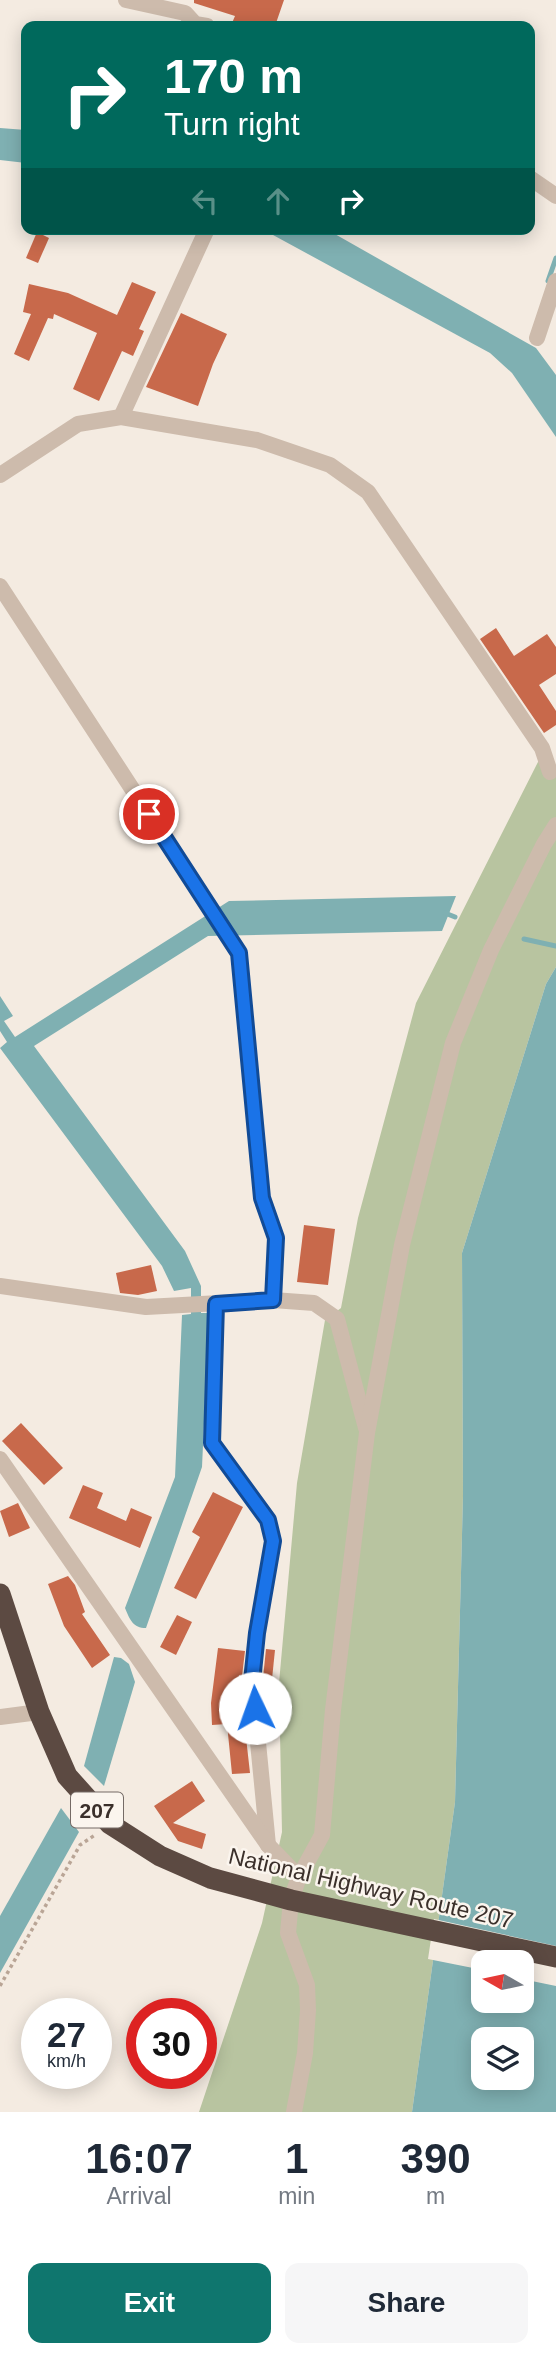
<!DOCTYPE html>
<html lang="en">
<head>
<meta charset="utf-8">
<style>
  :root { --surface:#fff; --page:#f6f6f7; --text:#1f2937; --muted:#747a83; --accent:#0f766e }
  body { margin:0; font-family:Helvetica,sans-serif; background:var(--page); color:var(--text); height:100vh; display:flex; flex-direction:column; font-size:26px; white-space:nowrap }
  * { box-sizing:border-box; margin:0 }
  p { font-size:23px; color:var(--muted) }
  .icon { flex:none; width:38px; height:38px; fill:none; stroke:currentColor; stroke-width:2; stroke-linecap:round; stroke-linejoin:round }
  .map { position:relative; height:2112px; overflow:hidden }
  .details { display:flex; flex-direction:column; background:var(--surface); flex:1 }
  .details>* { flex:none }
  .top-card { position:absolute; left:21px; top:21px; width:514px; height:214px; border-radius:14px; box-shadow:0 4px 18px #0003; background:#00695c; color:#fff; overflow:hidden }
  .needle { width:46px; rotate:279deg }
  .controls { position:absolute; left:471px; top:1950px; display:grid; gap:14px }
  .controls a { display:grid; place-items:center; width:63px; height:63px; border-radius:14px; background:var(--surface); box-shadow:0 4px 18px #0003; font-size:35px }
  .speed { position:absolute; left:21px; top:1998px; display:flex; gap:14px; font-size:35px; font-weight:700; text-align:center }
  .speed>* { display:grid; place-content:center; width:91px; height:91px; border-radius:50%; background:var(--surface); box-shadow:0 4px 18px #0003; line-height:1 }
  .speed small { font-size:18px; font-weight:400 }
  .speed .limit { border:10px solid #d22; background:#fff; color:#111 }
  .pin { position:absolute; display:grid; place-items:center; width:60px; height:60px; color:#fff; margin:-30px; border:4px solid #fff; border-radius:50%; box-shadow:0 2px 7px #0007 }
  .me { position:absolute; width:77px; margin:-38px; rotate:357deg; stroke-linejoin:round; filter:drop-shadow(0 0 5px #0008) }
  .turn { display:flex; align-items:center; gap:24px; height:147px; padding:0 28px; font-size:32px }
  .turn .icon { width:91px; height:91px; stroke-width:2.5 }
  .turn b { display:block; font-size:49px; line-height:60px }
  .lanes { display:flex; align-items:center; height:66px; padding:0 28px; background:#0003; justify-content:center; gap:35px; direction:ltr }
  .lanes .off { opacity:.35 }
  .eta { display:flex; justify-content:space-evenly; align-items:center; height:119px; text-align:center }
  .eta b { font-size:42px; font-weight:700; line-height:49px }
  .action { display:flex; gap:14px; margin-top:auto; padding:14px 28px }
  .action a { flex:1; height:80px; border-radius:14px; background:var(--accent); color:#fff; font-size:28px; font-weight:700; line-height:80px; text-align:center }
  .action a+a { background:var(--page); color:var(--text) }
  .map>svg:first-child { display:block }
  .green { fill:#b8c4a0 }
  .water { fill:#7fb0b2; fill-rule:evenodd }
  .pier { fill:#f4ebe1 }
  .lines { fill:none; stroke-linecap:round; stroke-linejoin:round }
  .stream { stroke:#7fb0b2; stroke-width:5 }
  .building { fill:#c8694b }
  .path { stroke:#b9a596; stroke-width:3.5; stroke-dasharray:3.5 3.5; stroke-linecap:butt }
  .street { stroke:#cdbbac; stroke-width:16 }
  .highway { stroke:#5c4a42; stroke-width:21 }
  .route-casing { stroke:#114b97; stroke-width:18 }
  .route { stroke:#1a73e8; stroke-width:12 }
  .labels { text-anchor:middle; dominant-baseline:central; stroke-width:5; stroke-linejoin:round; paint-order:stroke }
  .shield { fill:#fbf5ee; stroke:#756b66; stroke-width:2 }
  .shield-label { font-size:21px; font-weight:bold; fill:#3b302b }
  .street-label { font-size:23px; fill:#3b302b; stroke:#fbf5ee }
</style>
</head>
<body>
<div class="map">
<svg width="556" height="2112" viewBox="0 0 556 2112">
  <rect width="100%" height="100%" fill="#f4ebe1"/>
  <path class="green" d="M539,760L556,769V967L546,984L462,1253L463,1496L455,1802L412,2112H199L262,1923L282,1832L279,1683L297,1483L325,1320L341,1308L358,1218L416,1003Z"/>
  <g class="water">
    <path d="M0,128L26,130V163L0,160Z"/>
    <path d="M262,229H326L536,348L556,375V437L512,373L490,353Z"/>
    <path d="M456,896L442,931L208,936L34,1046L185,1251L201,1286V1313H209L202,1467L146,1628C133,1628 130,1620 125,1608L175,1477L182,1315L191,1314V1288L174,1291L162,1266L0,1048L7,1042L0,1031V996L13,1016L4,1021L15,1037L229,901Z"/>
    <path d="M556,967V2112H412L455,1802L463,1496L462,1253L546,984ZM483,1962H522V2000H483ZM483,2039H522V2077H483Z"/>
    <path d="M114,1657L121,1658L129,1664L135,1682L104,1786L84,1766Z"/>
    <path d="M61,1808L79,1832L0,1973V1916Z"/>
  </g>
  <path class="pier" d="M434,1919L556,1946V1986L522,1979V1962H483V1970L428,1959Z"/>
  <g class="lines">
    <g class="stream">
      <path d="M548,281L556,258"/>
      <path d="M445,913L455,917"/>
      <path d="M524,939L556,946"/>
    </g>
  </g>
  <g class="building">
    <path d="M194,0H284L275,26H243L232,23L235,16L194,3Z"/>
    <path d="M37,232L49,238L38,263L26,258Z"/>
    <path d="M132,282L156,292L139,329L144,331L133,356L122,351L99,401L73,389L97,333L54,314L53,319L48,318L29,361L14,354L31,314L23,312L29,284L68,293L117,315Z"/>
    <path d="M181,313L227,334L213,364L198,406L146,387Z"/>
    <path d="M496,628L514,656L547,634L556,647V674L539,685L556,711V725L544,733L480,639Z"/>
    <path d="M304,1225L335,1229L328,1285L297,1282Z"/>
    <path d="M151,1265L157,1291L138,1295L120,1293L116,1273Z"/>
    <path d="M21,1423L63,1468L44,1485L2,1441Z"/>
    <path d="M83,1485L103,1493L97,1508L126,1521L131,1508L152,1517L140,1548L69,1518Z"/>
    <path d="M213,1492L243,1507L196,1599L174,1588L200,1537L192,1532Z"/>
    <path d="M18,1503L30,1528L9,1537L0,1511Z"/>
    <path d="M68,1576L75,1585L85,1612L82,1614L110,1655L92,1668L64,1626L48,1584Z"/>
    <path d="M177,1615L192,1622L176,1655L160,1647Z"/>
    <path d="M218,1648L245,1651L242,1676L239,1675L250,1773L232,1774L227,1724L212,1725L211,1703Z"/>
    <path d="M266,1649L275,1650L272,1679L263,1678Z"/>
    <path d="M192,1781L205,1801L173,1823L206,1834L202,1849L178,1841L154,1806Z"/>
  </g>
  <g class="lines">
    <path class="path" d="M0,1986L80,1845L95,1835"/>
    <g class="street">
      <path d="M126,0L185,13L195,24L207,26"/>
      <path d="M530,178L556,196"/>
      <path d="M537,338L556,281"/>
      <path d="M121,417L207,229"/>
      <path d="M0,475L78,424L121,417L257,440L330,465L368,492L542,748L550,772"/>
      <path d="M0,586L239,953L262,1198L276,1238L273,1300"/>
      <path d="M0,1286L146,1307L273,1300L314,1303L337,1319L366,1428"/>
      <path d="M216,1304L212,1443L268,1519L273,1541L257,1633L252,1681L268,1845"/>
      <path d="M0,1459L268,1845L299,1877"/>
      <path d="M0,1717L39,1712"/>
      <path d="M294,2112L305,2053L308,2010L307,1985L288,1933L291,1900L299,1877L322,1835L333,1710L367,1433L402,1245L453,1043L491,950L544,844L556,825"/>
    </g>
    <path class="highway" d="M0,1594L39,1712L67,1776L110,1824L160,1856L210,1878L291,1900L556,1957"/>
  </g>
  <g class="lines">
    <g class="route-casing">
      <path id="route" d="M149,814L239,953L262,1198L276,1238L273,1300L216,1304L212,1443L268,1520L273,1541L257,1633L252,1681L255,1708"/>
    </g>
    <use href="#route" class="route"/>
  </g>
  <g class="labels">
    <rect class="shield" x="71" y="1792.5" width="52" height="35" rx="5"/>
    <g class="shield-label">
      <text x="97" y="1810">207</text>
    </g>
    <g class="street-label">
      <text transform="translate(371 1888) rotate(13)">National Highway Route 207</text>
    </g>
  </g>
</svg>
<div class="controls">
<a><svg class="needle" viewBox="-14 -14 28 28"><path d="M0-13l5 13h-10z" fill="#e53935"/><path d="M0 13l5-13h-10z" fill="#747a83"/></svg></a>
<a><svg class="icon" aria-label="layers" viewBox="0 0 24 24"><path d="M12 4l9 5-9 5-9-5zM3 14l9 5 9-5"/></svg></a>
</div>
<div class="speed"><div>27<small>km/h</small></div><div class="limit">30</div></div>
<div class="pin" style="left:149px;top:814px;background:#d93025"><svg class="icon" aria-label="arrive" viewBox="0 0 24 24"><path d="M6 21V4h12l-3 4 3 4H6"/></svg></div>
<svg class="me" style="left:255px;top:1708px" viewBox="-20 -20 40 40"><circle r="19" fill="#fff"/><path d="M0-13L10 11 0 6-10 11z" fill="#1a73e8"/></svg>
<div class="top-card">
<div class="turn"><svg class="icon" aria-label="right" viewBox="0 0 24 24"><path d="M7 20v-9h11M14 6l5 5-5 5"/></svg><div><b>170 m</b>Turn right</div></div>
<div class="lanes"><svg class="icon off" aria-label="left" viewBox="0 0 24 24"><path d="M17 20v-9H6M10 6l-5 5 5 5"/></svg><svg class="icon off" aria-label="ahead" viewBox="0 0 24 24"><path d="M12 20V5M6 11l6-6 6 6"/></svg><svg class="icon" aria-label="right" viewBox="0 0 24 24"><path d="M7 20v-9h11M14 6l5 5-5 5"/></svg></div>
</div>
</div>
<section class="details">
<div class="eta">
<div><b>16:07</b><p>Arrival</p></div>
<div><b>1</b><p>min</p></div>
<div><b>390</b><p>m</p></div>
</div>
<div class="action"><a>Exit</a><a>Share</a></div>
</section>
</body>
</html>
